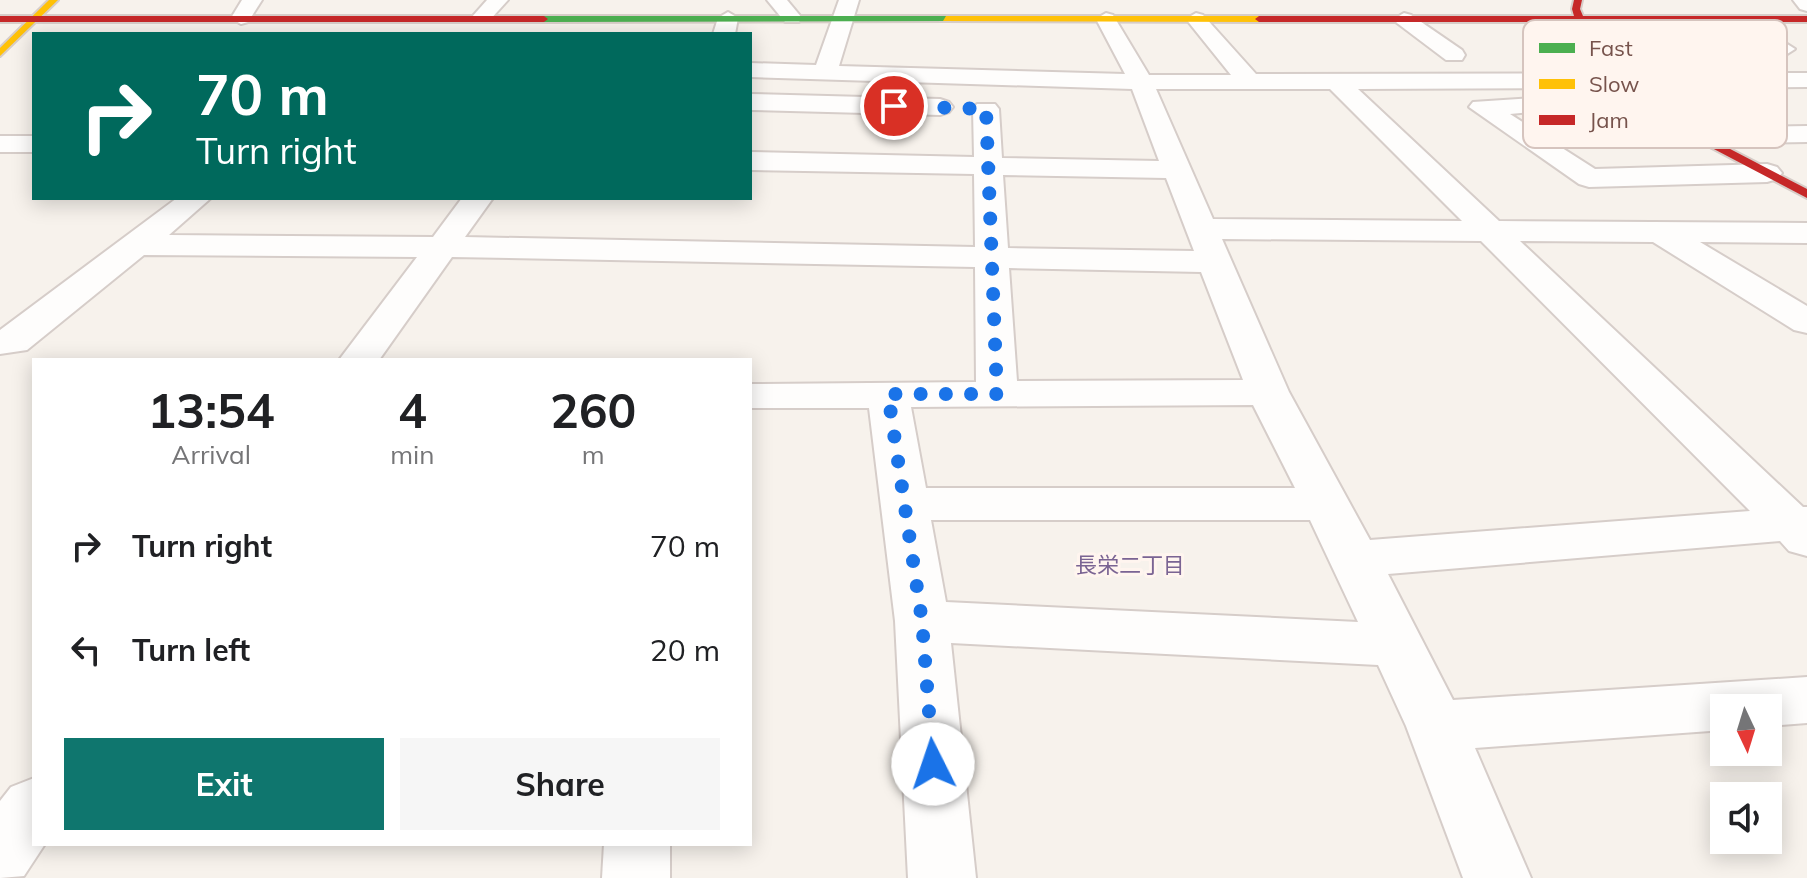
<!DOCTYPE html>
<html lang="en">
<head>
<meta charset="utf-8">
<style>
  :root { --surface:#fff; --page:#f6f6f6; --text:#202124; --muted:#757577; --accent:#0f766e }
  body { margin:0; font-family:Mulish,"Noto Sans JP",sans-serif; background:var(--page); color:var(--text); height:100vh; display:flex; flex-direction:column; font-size:30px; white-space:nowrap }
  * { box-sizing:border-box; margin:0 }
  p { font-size:26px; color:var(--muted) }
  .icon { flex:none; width:44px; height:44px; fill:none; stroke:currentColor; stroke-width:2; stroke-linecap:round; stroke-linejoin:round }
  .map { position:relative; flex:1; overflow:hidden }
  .details { position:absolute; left:32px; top:358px; width:720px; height:488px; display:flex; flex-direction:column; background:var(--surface); border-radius:0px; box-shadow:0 4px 20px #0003 }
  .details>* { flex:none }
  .hud { position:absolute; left:32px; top:32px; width:720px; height:168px; border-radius:0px; box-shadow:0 4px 20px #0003; background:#00695c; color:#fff; overflow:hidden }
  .needle { width:52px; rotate:176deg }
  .controls { position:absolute; left:1710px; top:694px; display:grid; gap:16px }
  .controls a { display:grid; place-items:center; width:72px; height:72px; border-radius:0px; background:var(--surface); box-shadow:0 4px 20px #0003; font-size:40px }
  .pin { position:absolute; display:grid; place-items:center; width:68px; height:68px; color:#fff; margin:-34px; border:4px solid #fff; border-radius:50%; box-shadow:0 2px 8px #0007 }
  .me { position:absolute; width:88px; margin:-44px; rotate:356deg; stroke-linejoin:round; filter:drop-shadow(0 0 6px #0008) }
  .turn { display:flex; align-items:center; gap:28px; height:168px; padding:0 32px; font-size:36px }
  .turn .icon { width:104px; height:104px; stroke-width:2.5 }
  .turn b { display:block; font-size:56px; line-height:68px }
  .eta { display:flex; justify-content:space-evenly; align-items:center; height:136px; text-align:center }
  .eta b { font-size:48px; font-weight:700; line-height:56px }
  .action { display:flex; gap:16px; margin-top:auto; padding:16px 32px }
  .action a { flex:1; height:92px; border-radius:0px; background:var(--accent); color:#fff; font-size:32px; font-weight:700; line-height:92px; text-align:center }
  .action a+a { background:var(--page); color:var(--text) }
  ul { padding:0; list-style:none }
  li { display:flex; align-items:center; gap:24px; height:104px; padding:0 32px }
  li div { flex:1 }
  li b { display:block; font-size:30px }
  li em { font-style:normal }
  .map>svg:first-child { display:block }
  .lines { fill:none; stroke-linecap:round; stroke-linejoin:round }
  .street-casing { stroke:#d6cdc9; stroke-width:4 }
  .fast-casing { stroke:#d7cdc8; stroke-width:4 }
  .slow-casing { stroke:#d7cdc8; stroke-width:4 }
  .jam-casing { stroke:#d7cdc8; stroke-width:4 }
  .street { fill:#fefdfc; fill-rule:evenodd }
  .fast { fill:#4caf50; fill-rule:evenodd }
  .slow { fill:#ffc107; fill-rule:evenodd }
  .jam { fill:#c62828; fill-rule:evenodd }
  .route { stroke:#1a73e8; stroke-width:14; stroke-dasharray:0 25.2 }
  .labels { text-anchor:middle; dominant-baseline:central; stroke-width:6; stroke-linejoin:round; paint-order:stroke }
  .neighbourhood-label { font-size:22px; fill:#7a6493; stroke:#fff5ef }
  .key { fill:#fff5ef; stroke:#d6c4be; stroke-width:2 }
  .key-label { font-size:22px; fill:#77534c }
</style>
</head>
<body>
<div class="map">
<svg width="1807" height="878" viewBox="0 0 1807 878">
  <rect width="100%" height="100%" fill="#f7f2ec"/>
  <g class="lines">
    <g class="street-casing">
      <g id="street">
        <path d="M242,0H262L248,22L241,24L231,18Z"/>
        <path d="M487,0H508L488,22H474L471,18Z"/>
        <path d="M767,0H787L802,18L799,22H785Z"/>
        <path d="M839,0H859L839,66L1125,74L1096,19L1106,13L1113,15L1149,75H1231L1186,19L1196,13L1203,15L1256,74L1807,73V87L1358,89L1499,221L1807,223V243L1700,242L1807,306V333L1794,330L1653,242L1520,241L1803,507H1807V556L1789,551L1780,541L1388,574L1453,700L1807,677V723L1768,726V708H1724V730L1475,748L1531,878H1463L1406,726L1378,665L951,643L976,878H908L895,621L869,408H750V384L976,382L975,267L452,257L379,360H339L417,257L144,255L27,350L0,354V330L177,198H211L169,235L433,237L462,198H493L465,237L975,247L974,174L750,170V152L974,157L973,109L977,104H995L999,109L1002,158L1159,161L1132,89L750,77V63L816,65ZM1156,89H1330L1462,221L1213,219ZM1003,175L1166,178L1194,251L1008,248ZM1222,239L1481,241L1750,511L1370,540L1289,392ZM1009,268L1201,272L1243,380L1017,381ZM1253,405L1295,488H926L911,407ZM931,520H1310L1358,622L946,602Z"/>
        <path d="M1793,0H1807V11L1800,9Z"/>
        <path d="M728,12L738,18L735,34H713L718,18Z"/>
        <path d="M1404,13L1411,15L1462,50L1465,55L1462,60H1446L1397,23L1394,19Z"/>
        <path d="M1687,42H1784L1795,49L1784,56L1679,54L1676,49L1679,44Z"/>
        <path d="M750,94L940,99L949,102L953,107L949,112L940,115L750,110Z"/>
        <path d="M1533,98L1542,101L1546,106L1542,111L1510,114L1535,130L1807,126V142L1559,146L1595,169L1767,164L1777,167L1782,173L1777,179L1767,182L1589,187L1579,184L1469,107L1473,102Z"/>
        <rect x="0" y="136" width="34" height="16"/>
        <path d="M34,778V844H45L24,876L0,878V801L11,787Z"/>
        <path d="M604,844H670V878H602Z"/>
      </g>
    </g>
    <g class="fast-casing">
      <path id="fast" d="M946,16L949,21L544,22L540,19L544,16Z"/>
    </g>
    <g class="slow-casing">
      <g id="slow">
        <path d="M49,0H58L0,56V48Z"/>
        <path d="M946,16H1259L1263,19L1259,22L943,21Z"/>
      </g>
    </g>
    <g class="jam-casing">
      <g id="jam">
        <path d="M1574,0H1582L1580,9L1583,16H1807V22H1584L1618,77L1640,102L1807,189V198L1632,106L1609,79L1576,22H1259L1255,19L1259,16H1574L1572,9Z"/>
        <path d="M0,16H544L548,19L544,22H0Z"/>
      </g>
    </g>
    <use href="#street" class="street"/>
    <use href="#fast" class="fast"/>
    <use href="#slow" class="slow"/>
    <use href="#jam" class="jam"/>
  </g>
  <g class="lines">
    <path class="route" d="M894,106L986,109L997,394H888L922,621L933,764"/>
  </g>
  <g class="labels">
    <g class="neighbourhood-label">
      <text x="1130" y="565">長栄二丁目</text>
    </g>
  </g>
  <rect x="1523" y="20" width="264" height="128" rx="12" class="key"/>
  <rect x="1539" y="43" width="36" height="10" fill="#4caf50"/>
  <rect x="1539" y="79" width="36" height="10" fill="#ffc107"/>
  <rect x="1539" y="115" width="36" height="10" fill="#c62828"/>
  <g class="key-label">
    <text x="1589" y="56">Fast</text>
    <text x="1589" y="92">Slow</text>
    <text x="1589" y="128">Jam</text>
  </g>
</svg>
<div class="controls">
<a><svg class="needle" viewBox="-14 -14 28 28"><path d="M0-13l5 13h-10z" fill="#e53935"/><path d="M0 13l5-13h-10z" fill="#757577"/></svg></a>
<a><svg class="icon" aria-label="sound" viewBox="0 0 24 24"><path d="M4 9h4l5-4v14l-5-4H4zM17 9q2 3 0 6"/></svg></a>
</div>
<div class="pin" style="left:894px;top:106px;background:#d93025"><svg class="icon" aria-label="arrive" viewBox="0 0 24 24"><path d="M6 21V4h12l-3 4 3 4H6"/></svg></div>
<svg class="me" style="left:933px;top:764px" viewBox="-20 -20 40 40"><circle r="19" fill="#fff"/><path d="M0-13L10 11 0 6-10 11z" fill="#1a73e8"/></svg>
<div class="hud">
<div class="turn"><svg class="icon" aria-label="right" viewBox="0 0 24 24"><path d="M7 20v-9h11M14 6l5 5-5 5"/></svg><div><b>70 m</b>Turn right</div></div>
</div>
<section class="details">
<div class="eta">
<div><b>13:54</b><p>Arrival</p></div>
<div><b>4</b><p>min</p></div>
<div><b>260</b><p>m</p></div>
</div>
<ul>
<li><svg class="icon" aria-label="right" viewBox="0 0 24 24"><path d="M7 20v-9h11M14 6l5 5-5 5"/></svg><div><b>Turn right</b></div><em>70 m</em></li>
<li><svg class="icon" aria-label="left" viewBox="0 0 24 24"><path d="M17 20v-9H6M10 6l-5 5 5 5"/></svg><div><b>Turn left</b></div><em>20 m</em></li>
</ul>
<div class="action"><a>Exit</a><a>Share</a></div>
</section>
</div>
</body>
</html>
